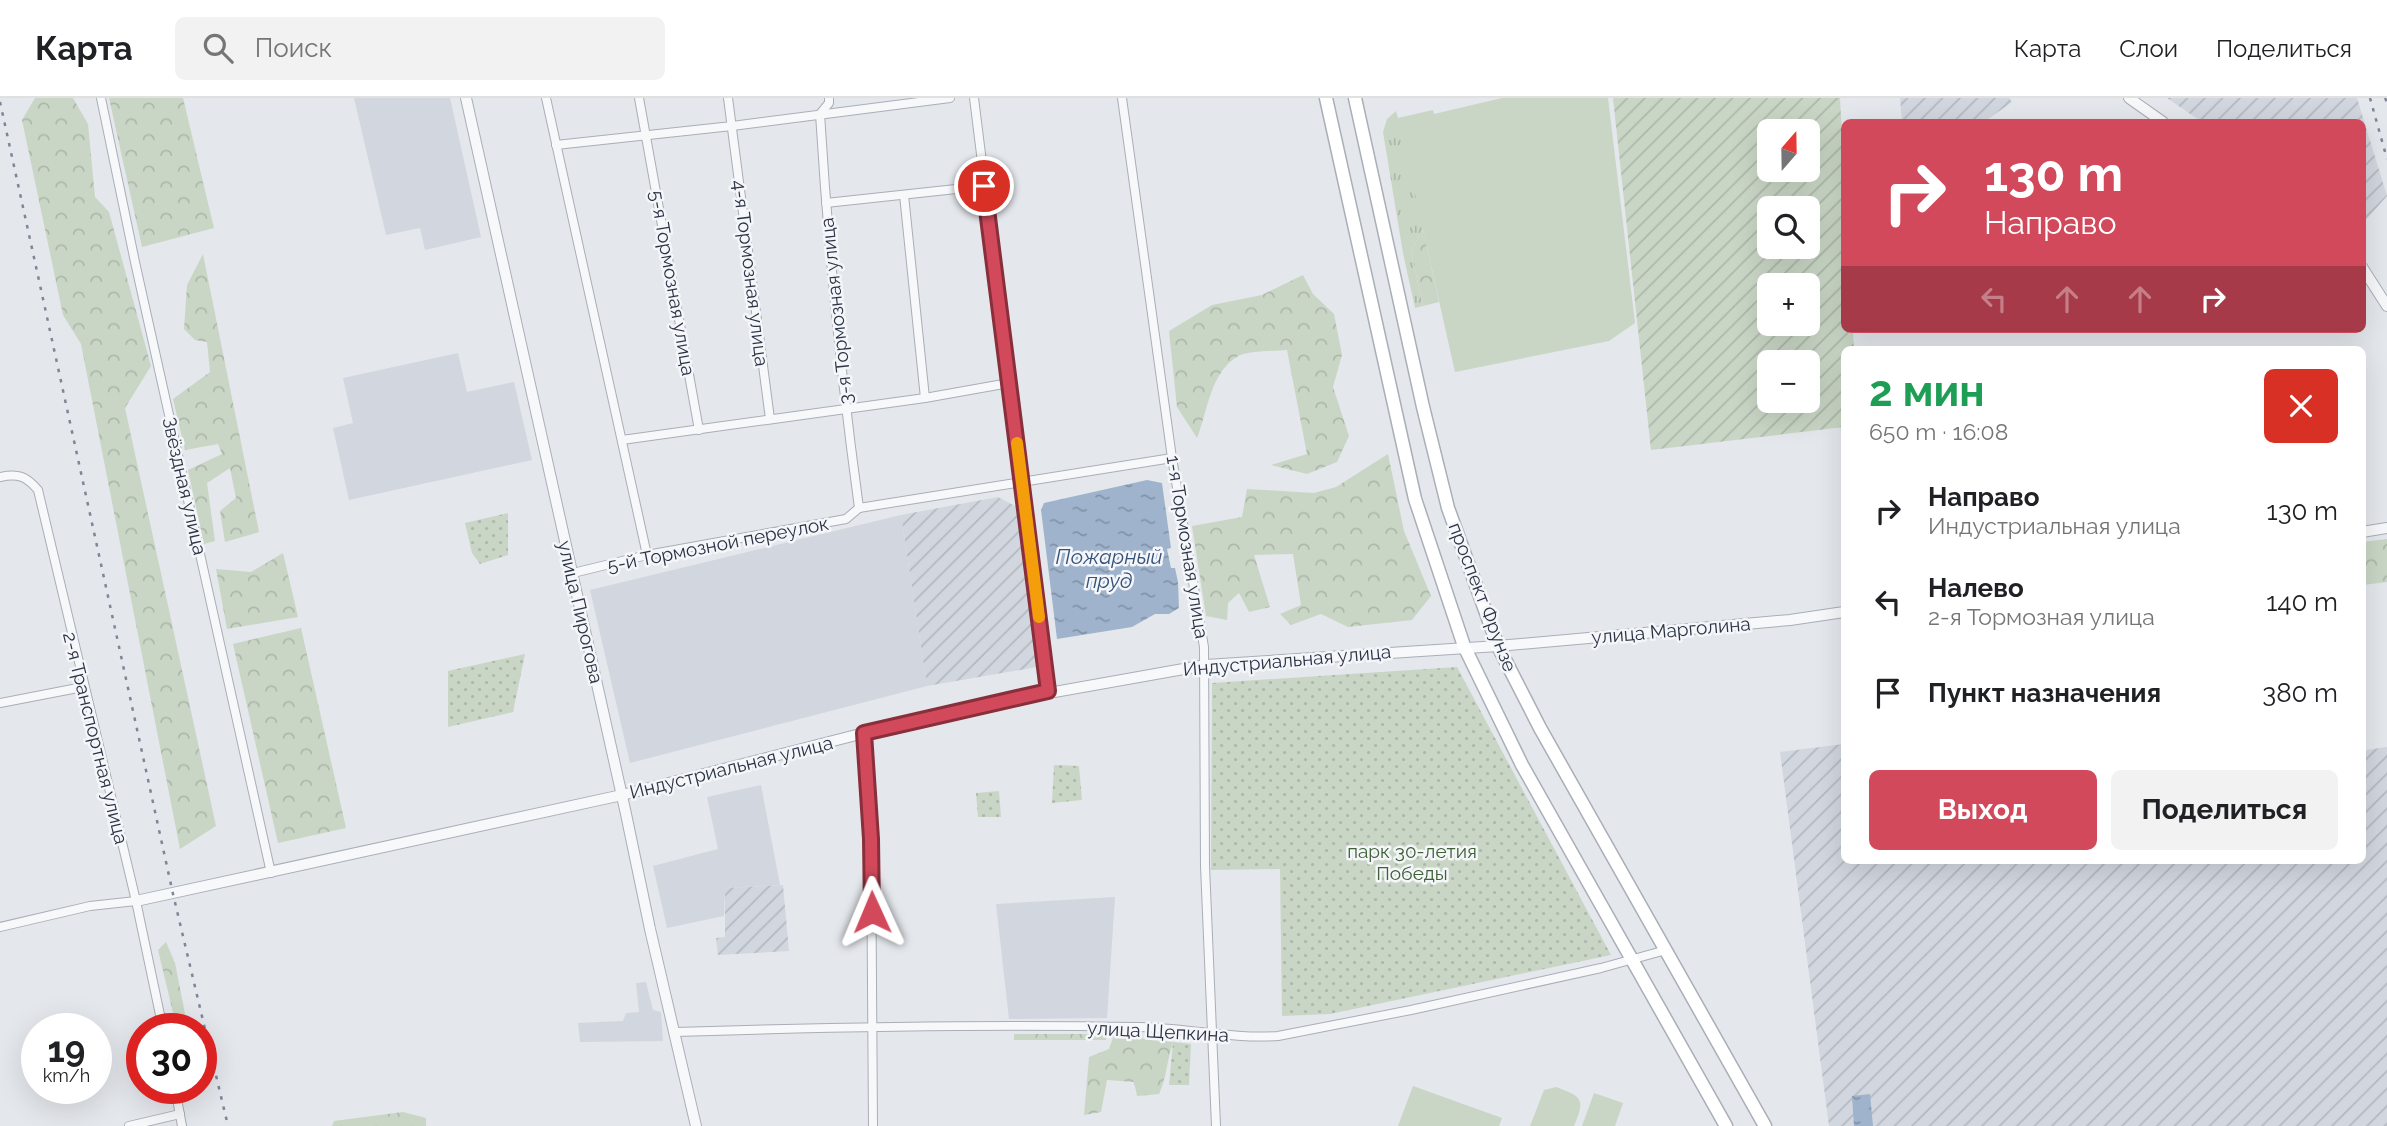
<!DOCTYPE html>
<html lang="ru">
<head>
<meta charset="utf-8">
<style>
  :root { --surface:#fff; --page:#f2f2f2; --text:#202124; --muted:#757577; --line:#e0e0e0; --accent:#d1495b }
  body { margin:0; font-family:Raleway,sans-serif; background:var(--page); color:var(--text); height:100vh; display:flex; flex-direction:column; font-size:26px; white-space:nowrap }
  * { box-sizing:border-box; margin:0 }
  p { font-size:23px; color:var(--muted) }
  .icon { flex:none; width:38px; height:38px; fill:none; stroke:currentColor; stroke-width:2; stroke-linecap:round; stroke-linejoin:round }
  .map { position:relative; flex:1; overflow:hidden }
  .details { position:absolute; left:1841px; top:248px; width:525px; height:518px; display:flex; flex-direction:column; background:var(--surface); border-radius:10px; box-shadow:0 7px 28px #0002 }
  .details>* { flex:none }
  .guide { position:absolute; left:1841px; top:21px; width:525px; height:214px; border-radius:10px; box-shadow:0 7px 28px #0002; background:#d1495b; color:#fff; overflow:hidden }
  .needle { width:46px; rotate:20deg }
  .controls { position:absolute; left:1757px; top:21px; display:grid; gap:14px }
  .controls a { display:grid; place-items:center; width:63px; height:63px; border-radius:10px; background:var(--surface); box-shadow:0 7px 28px #0002; font-size:35px }
  .speed { position:absolute; left:21px; top:915px; display:flex; gap:14px; font-size:35px; font-weight:700; text-align:center }
  .speed>* { display:grid; place-content:center; width:91px; height:91px; border-radius:50%; background:var(--surface); box-shadow:0 7px 28px #0002; line-height:1 }
  .speed small { font-size:18px; font-weight:400 }
  .speed .limit { border:10px solid #d22; background:#fff; color:#111 }
  .pin { position:absolute; display:grid; place-items:center; width:60px; height:60px; color:#fff; margin:-30px; border:4px solid #fff; border-radius:50%; box-shadow:0 2px 7px #0007 }
  .me { position:absolute; width:77px; margin:-38px; rotate:359deg; stroke-linejoin:round; filter:drop-shadow(0 0 5px #0008) }
  .turn { display:flex; align-items:center; gap:24px; height:147px; padding:0 28px; font-size:32px }
  .turn .icon { width:91px; height:91px; stroke-width:2.5 }
  .turn b { display:block; font-size:49px; line-height:60px }
  .lanes { display:flex; align-items:center; height:66px; padding:0 28px; background:#0003; justify-content:center; gap:35px; direction:ltr }
  .lanes .off { opacity:.35 }
  .round { display:grid; place-items:center; flex:none; width:74px; height:74px; border-radius:10px; background:var(--page) }
  .head { display:flex; align-items:center; justify-content:space-between; height:119px; padding:0 28px }
  h1 { font-size:42px; font-weight:700; line-height:52px; color:#1e9e55 }
  .primary-button { display:flex; gap:14px; margin-top:auto; padding:14px 28px }
  .primary-button a { flex:1; height:80px; border-radius:10px; background:var(--accent); color:#fff; font-size:28px; font-weight:700; line-height:80px; text-align:center }
  .primary-button a+a { background:var(--page); color:var(--text) }
  ul { padding:0; list-style:none }
  li { display:flex; align-items:center; gap:21px; height:91px; padding:0 28px }
  li div { flex:1 }
  li b { display:block; font-size:26px }
  li em { font-style:normal }
  header { display:flex; align-items:center; gap:42px; box-sizing:border-box; height:98px; padding:0 35px; background:var(--surface); border-bottom:2px solid var(--line) }
  header strong { font-size:33px }
  nav { display:flex; gap:38px; margin-inline-start:auto; font-size:24px }
  .search { width:490px; height:63px; background:var(--page); display:flex; align-items:center; gap:18px; box-sizing:border-box; padding:0 24px; border-radius:10px; color:var(--muted); font-size:26px }
  .map>svg:first-child { display:block }
  .built { fill:#d2d6de }
  .industrial { fill:url(#industrial-furrows) }
  .grass { fill:url(#grass-tufts) }
  .forest { fill:url(#forest-crowns) }
  .park { fill:url(#park-dots) }
  .garden { fill:url(#garden-furrows); fill-rule:evenodd }
  .pitch { fill:#c9d6c5 }
  .water { fill:url(#water-ripples) }
  .lines { fill:none; stroke-linecap:round; stroke-linejoin:round }
  .minor-casing { stroke:#a9aeb7; stroke-width:10 }
  .tertiary-casing { stroke:#a9aeb7; stroke-width:12 }
  .secondary-casing { stroke:#a9aeb7; stroke-width:15 }
  .minor { stroke:#f7f8fa; stroke-width:8 }
  .tertiary { stroke:#f7f8fa; stroke-width:10 }
  .secondary { stroke:#fff; stroke-width:12 }
  .rail { stroke:#7d8696; stroke-width:2.5; stroke-dasharray:3.5 7; stroke-linecap:butt }
  .route-casing { stroke:#882f3b; stroke-width:18 }
  .route { stroke:#d1495b; stroke-width:12 }
  .slow { stroke:#f59e0b; stroke-width:12 }
  .labels { text-anchor:middle; dominant-baseline:central; stroke-width:5; stroke-linejoin:round; paint-order:stroke }
  .street-label { font-size:19px; fill:#2b3445; stroke:#f4f6f9 }
  .park-label { font-size:19px; fill:#3f6138; stroke:#f4f6f9 }
  .water-label { font-size:21px; font-style:italic; fill:#34527a; stroke:#f4f6f9 }
</style>
</head>
<body>
<header>
<strong>Карта</strong>
<div class="search"><svg class="icon" aria-label="search" viewBox="0 0 24 24"><circle cx="10" cy="10" r="6"/><path d="M15 15l6 6"/></svg>Поиск</div>
<nav><a>Карта</a><a>Слои</a><a>Поделиться</a></nav>
</header>
<div class="map">
<svg width="2387" height="1028" viewBox="0 0 2387 1028">
  <defs>
    <pattern id="industrial-furrows" width="10" height="10" patternUnits="userSpaceOnUse" patternTransform="scale(1.75)"><rect width="10" height="10" fill="#d2d6de"/><path d="M-1 1l2-2M0 10L10 0M9 11l2-2" fill="none" stroke="#b4b8c0"/></pattern>
    <pattern id="grass-tufts" width="24" height="20" patternUnits="userSpaceOnUse" patternTransform="scale(1.75)"><rect width="24" height="20" fill="#c9d6c5"/><path d="M3 7l-1-3M5 7V3M7 7l1-3M15 17l-1-3M17 17v-4M19 17l1-3" fill="none" stroke="#adb8ab"/></pattern>
    <pattern id="forest-crowns" width="20" height="18" patternUnits="userSpaceOnUse" patternTransform="scale(1.75)"><rect width="20" height="18" fill="#c9d6c5"/><path d="M2 6a3 3 0 1 1 6 0M12 15a3 3 0 1 1 6 0" fill="none" stroke="#adb8ab"/></pattern>
    <pattern id="park-dots" width="8" height="8" patternUnits="userSpaceOnUse" patternTransform="scale(1.75)"><rect width="8" height="8" fill="#c9d6c5"/><path d="M2 2h.1M6 6h.1" fill="none" stroke="#adb8ab" stroke-width="1.8" stroke-linecap="round"/></pattern>
    <pattern id="garden-furrows" width="10" height="10" patternUnits="userSpaceOnUse" patternTransform="scale(1.75)"><rect width="10" height="10" fill="#c9d6c5"/><path d="M-1 1l2-2M0 10L10 0M9 11l2-2" fill="none" stroke="#adb8ab"/></pattern>
    <pattern id="water-ripples" width="26" height="14" patternUnits="userSpaceOnUse" patternTransform="scale(1.75)"><rect width="26" height="14" fill="#9fb4cc"/><path d="M2 4q2-2 4 0t4 0M15 11q2-2 4 0t4 0" fill="none" stroke="#8293a7"/></pattern>
  </defs>
  <rect width="100%" height="100%" fill="#e4e7ec"/>
  <g class="built">
    <path d="M354,0H450L481,139L425,152L420,130L386,137Z"/>
    <path d="M458,255L467,294L514,284L532,362L349,402L333,330L353,325L343,280Z"/>
    <path d="M901,417L927,588L630,665L590,492Z"/>
    <path d="M761,687L780,787L725,790L724,818L667,830L653,768L718,751L707,699Z"/>
    <path d="M1115,799L1107,920L1009,921L996,806Z"/>
    <path d="M646,884L653,912L661,914L663,943L580,944L578,925L623,923L626,915L639,914L636,885Z"/>
  </g>
  <g class="industrial">
    <path d="M1900,0H2009L2012,4L1984,24H1902Z"/>
    <path d="M2167,0H2357L2387,98L2363,125L2362,24H2202Z"/>
    <path d="M998,399L1017,409L1037,569L927,588L901,417Z"/>
    <path d="M2363,631L2366,652L2387,649V1028H1829L1780,654L1844,646V763H2362Z"/>
    <path d="M783,787L789,853L718,857L716,840L725,839V790Z"/>
  </g>
  <path class="grass" d="M1396,13L1398,20L1405,19L1423,131L1411,153L1423,208L1415,210L1403,155L1383,34L1387,21Z"/>
  <g class="forest">
    <path d="M35,0H73L88,26L95,99L109,114L151,268L125,310L216,728L180,751L81,246L63,217L22,22Z"/>
    <path d="M109,0H183L214,130L142,149Z"/>
    <path d="M1423,131L1439,204L1423,208L1411,153Z"/>
    <path d="M203,156L259,434L225,444L220,413L236,400L230,370L207,385L215,443L204,446L188,372L222,356L218,346L185,352L173,301L210,274L207,244L195,242L184,231L187,187Z"/>
    <path d="M1303,177L1313,196L1334,216L1342,257L1333,289L1349,338L1337,364L1307,376L1271,367L1307,356L1287,252C1276,253 1247,253 1238,258C1210,275 1208,312 1197,340L1177,309L1169,233L1212,207L1262,197Z"/>
    <path d="M1388,356L1404,433L1431,498L1412,522L1348,529L1321,516L1291,527L1280,516L1301,507L1293,456L1254,457L1270,509L1249,514L1239,495L1228,505L1227,522L1206,518L1192,428L1242,419L1247,391L1314,395L1336,389Z"/>
    <path d="M2387,441V484L2363,487V444Z"/>
    <path d="M283,455L298,519L227,531L216,471L251,474Z"/>
    <path d="M301,530L346,730L278,745L233,546Z"/>
    <path d="M166,844L175,865L188,931H177L158,852Z"/>
    <rect x="1014" y="936" width="92" height="6"/>
    <path d="M1114,937L1173,944C1167,961 1167,979 1159,996L1137,998L1134,984L1107,982L1101,1014L1084,1017L1089,959L1109,951Z"/>
    <path d="M403,1014L426,1020V1028H332L334,1023Z"/>
  </g>
  <g class="park">
    <path d="M508,415V457L480,466L472,455L465,425Z"/>
    <path d="M525,556L513,614L448,629V573Z"/>
    <path d="M1457,569L1611,857L1330,916L1282,918L1280,771L1211,772L1212,585Z"/>
    <path d="M1054,667L1079,668L1082,702L1052,705Z"/>
    <path d="M999,693L1001,719H978L976,695Z"/>
    <path d="M1173,944L1191,946L1189,987H1169Z"/>
  </g>
  <path class="garden" d="M1613,0H1840L1844,75V231H1853L1854,252H1844V329L1651,352ZM1769,33H1808V72H1769ZM1769,110H1808V149H1769ZM1769,187H1808V226H1769ZM1769,264H1808V303H1769Z"/>
  <g class="pitch">
    <path d="M1502,0H1608L1635,225L1609,243L1455,274L1398,20L1433,12L1434,16Z"/>
    <path d="M1413,988L1502,1020L1499,1028H1398Z"/>
    <path d="M1556,989C1583,999 1585,1001 1574,1028H1530L1544,992Z"/>
    <path d="M1594,995L1623,1005L1615,1028H1582Z"/>
  </g>
  <g class="water">
    <path d="M1147,382L1162,385L1171,450L1167,451L1171,470H1175L1178,484L1179,510L1169,516H1155L1132,529L1057,541L1041,412L1044,405Z"/>
    <path d="M1870,996L1873,1028H1854L1852,998Z"/>
  </g>
  <g class="lines">
    <g class="minor-casing">
      <g id="minor">
        <path d="M101,0L135,164L271,775"/>
        <path d="M546,0L647,457"/>
        <path d="M639,0L699,332"/>
        <path d="M728,0L770,321"/>
        <path d="M829,0V5L820,16C828,147 841,279 859,410"/>
        <path d="M974,0L1048,594"/>
        <path d="M1122,0L1172,360L1204,549L1205,768L1216,1028"/>
        <path d="M556,47L732,28L950,0"/>
        <path d="M904,97L925,300"/>
        <path d="M826,105L984,88"/>
        <path d="M622,342L925,300L1009,285"/>
        <path d="M0,379C18,375 26,378 38,392L136,803L163,931"/>
        <path d="M859,410L1172,360"/>
        <path d="M573,475L647,457L846,421L859,410"/>
        <path d="M0,605L83,589"/>
        <path d="M864,635L871,741L873,1028"/>
        <path d="M0,829L90,808L136,803"/>
        <path d="M675,934C830,929 985,926 1140,929C1186,930 1232,941 1278,938L1411,912L1601,870L1666,852"/>
        <path d="M175,990L182,1028"/>
        <path d="M129,1028L180,1016"/>
      </g>
    </g>
    <g class="tertiary-casing">
      <g id="tertiary">
        <path d="M466,0L626,716L650,831L696,1028"/>
        <path d="M2129,0L2163,24"/>
        <path d="M2362,169L2387,208"/>
        <path d="M2362,434L2387,430"/>
        <path d="M136,803L622,697L864,635L1010,602L1206,567L1498,548L1790,522L1844,514"/>
      </g>
    </g>
    <g class="secondary-casing">
      <g id="secondary">
        <path d="M1326,0L1415,401L1464,548L1522,667L1726,1028"/>
        <path d="M1355,0L1423,309L1448,410L1498,548L1540,630L1765,1028"/>
      </g>
    </g>
    <use href="#minor" class="minor"/>
    <use href="#tertiary" class="tertiary"/>
    <use href="#secondary" class="secondary"/>
    <g class="rail">
      <path d="M2370,0L2387,61"/>
      <path d="M2385,0L2387,4"/>
      <path d="M0,4L173,796L228,1028"/>
    </g>
  </g>
  <g class="lines">
    <g class="route-casing">
      <path id="route" d="M872,814L871,741L864,635L1048,593L984,88"/>
    </g>
    <use href="#route" class="route"/>
    <path class="slow" d="M1017,345L1039,519"/>
  </g>
  <g class="labels">
    <g class="street-label">
      <text transform="translate(751 175) rotate(83)">4-я Тормозная улица</text>
      <text transform="translate(673 185) rotate(80)">5-я Тормозная улица</text>
      <text transform="translate(836 213) rotate(-96)">3-я Тормозная улица</text>
      <text transform="translate(185 388) rotate(77)">Звёздная улица</text>
      <text transform="translate(718 446) rotate(-11)">5-й Тормозной переулок</text>
      <text transform="translate(1188 449) rotate(81)">1-я Тормозная улица</text>
      <text transform="translate(1483 499) rotate(69)">проспект Фрунзе</text>
      <text transform="translate(581 514) rotate(77)">улица Пирогова</text>
      <text transform="translate(1671 532) rotate(-5)">улица Марголина</text>
      <text transform="translate(1287 562) rotate(-5)">Индустриальная улица</text>
      <text transform="translate(96 640) rotate(76)">2-я Транспортная улица</text>
      <text transform="translate(731 669) rotate(-14)">Индустриальная улица</text>
      <text transform="translate(1158 933) rotate(3)">улица Щепкина</text>
    </g>
    <g class="park-label">
      <text x="1412" y="753">парк 30-летия<tspan x="1412" dy="22">Победы</tspan></text>
    </g>
    <g class="water-label">
      <text x="1109" y="458">Пожарный<tspan x="1109" dy="24">пруд</tspan></text>
    </g>
  </g>
</svg>
<div class="controls">
<a><svg class="needle" viewBox="-14 -14 28 28"><path d="M0-13l5 13h-10z" fill="#e53935"/><path d="M0 13l5-13h-10z" fill="#757577"/></svg></a>
<a><svg class="icon" aria-label="search" viewBox="0 0 24 24"><circle cx="10" cy="10" r="6"/><path d="M15 15l6 6"/></svg></a>
<a>+</a>
<a>−</a>
</div>
<div class="speed"><div>19<small>km/h</small></div><div class="limit">30</div></div>
<div class="pin" style="left:984px;top:88px;background:#d93025"><svg class="icon" aria-label="arrive" viewBox="0 0 24 24"><path d="M6 21V4h12l-3 4 3 4H6"/></svg></div>
<svg class="me" style="left:872px;top:814px" viewBox="-20 -20 40 40"><path d="M0-17L14 15 0 8-14 15z" fill="#d1495b" stroke="#fff" stroke-width="4"/></svg>
<div class="guide">
<div class="turn"><svg class="icon" aria-label="right" viewBox="0 0 24 24"><path d="M7 20v-9h11M14 6l5 5-5 5"/></svg><div><b>130 m</b>Направо</div></div>
<div class="lanes"><svg class="icon off" aria-label="left" viewBox="0 0 24 24"><path d="M17 20v-9H6M10 6l-5 5 5 5"/></svg><svg class="icon off" aria-label="ahead" viewBox="0 0 24 24"><path d="M12 20V5M6 11l6-6 6 6"/></svg><svg class="icon off" aria-label="ahead" viewBox="0 0 24 24"><path d="M12 20V5M6 11l6-6 6 6"/></svg><svg class="icon" aria-label="right" viewBox="0 0 24 24"><path d="M7 20v-9h11M14 6l5 5-5 5"/></svg></div>
</div>
<section class="details">
<div class="head"><div><h1>2 мин</h1><p>650 m · 16:08</p></div><a class="round" style="background:#d93025;color:#fff"><svg class="icon" aria-label="close" viewBox="0 0 24 24"><path d="M6 6l12 12M18 6L6 18"/></svg></a></div>
<ul>
<li><svg class="icon" aria-label="right" viewBox="0 0 24 24"><path d="M7 20v-9h11M14 6l5 5-5 5"/></svg><div><b>Направо</b><p>Индустриальная улица</p></div><em>130 m</em></li>
<li><svg class="icon" aria-label="left" viewBox="0 0 24 24"><path d="M17 20v-9H6M10 6l-5 5 5 5"/></svg><div><b>Налево</b><p>2-я Тормозная улица</p></div><em>140 m</em></li>
<li><svg class="icon" aria-label="arrive" viewBox="0 0 24 24"><path d="M6 21V4h12l-3 4 3 4H6"/></svg><div><b>Пункт назначения</b></div><em>380 m</em></li>
</ul>
<div class="primary-button"><a>Выход</a><a>Поделиться</a></div>
</section>
</div>
</body>
</html>
